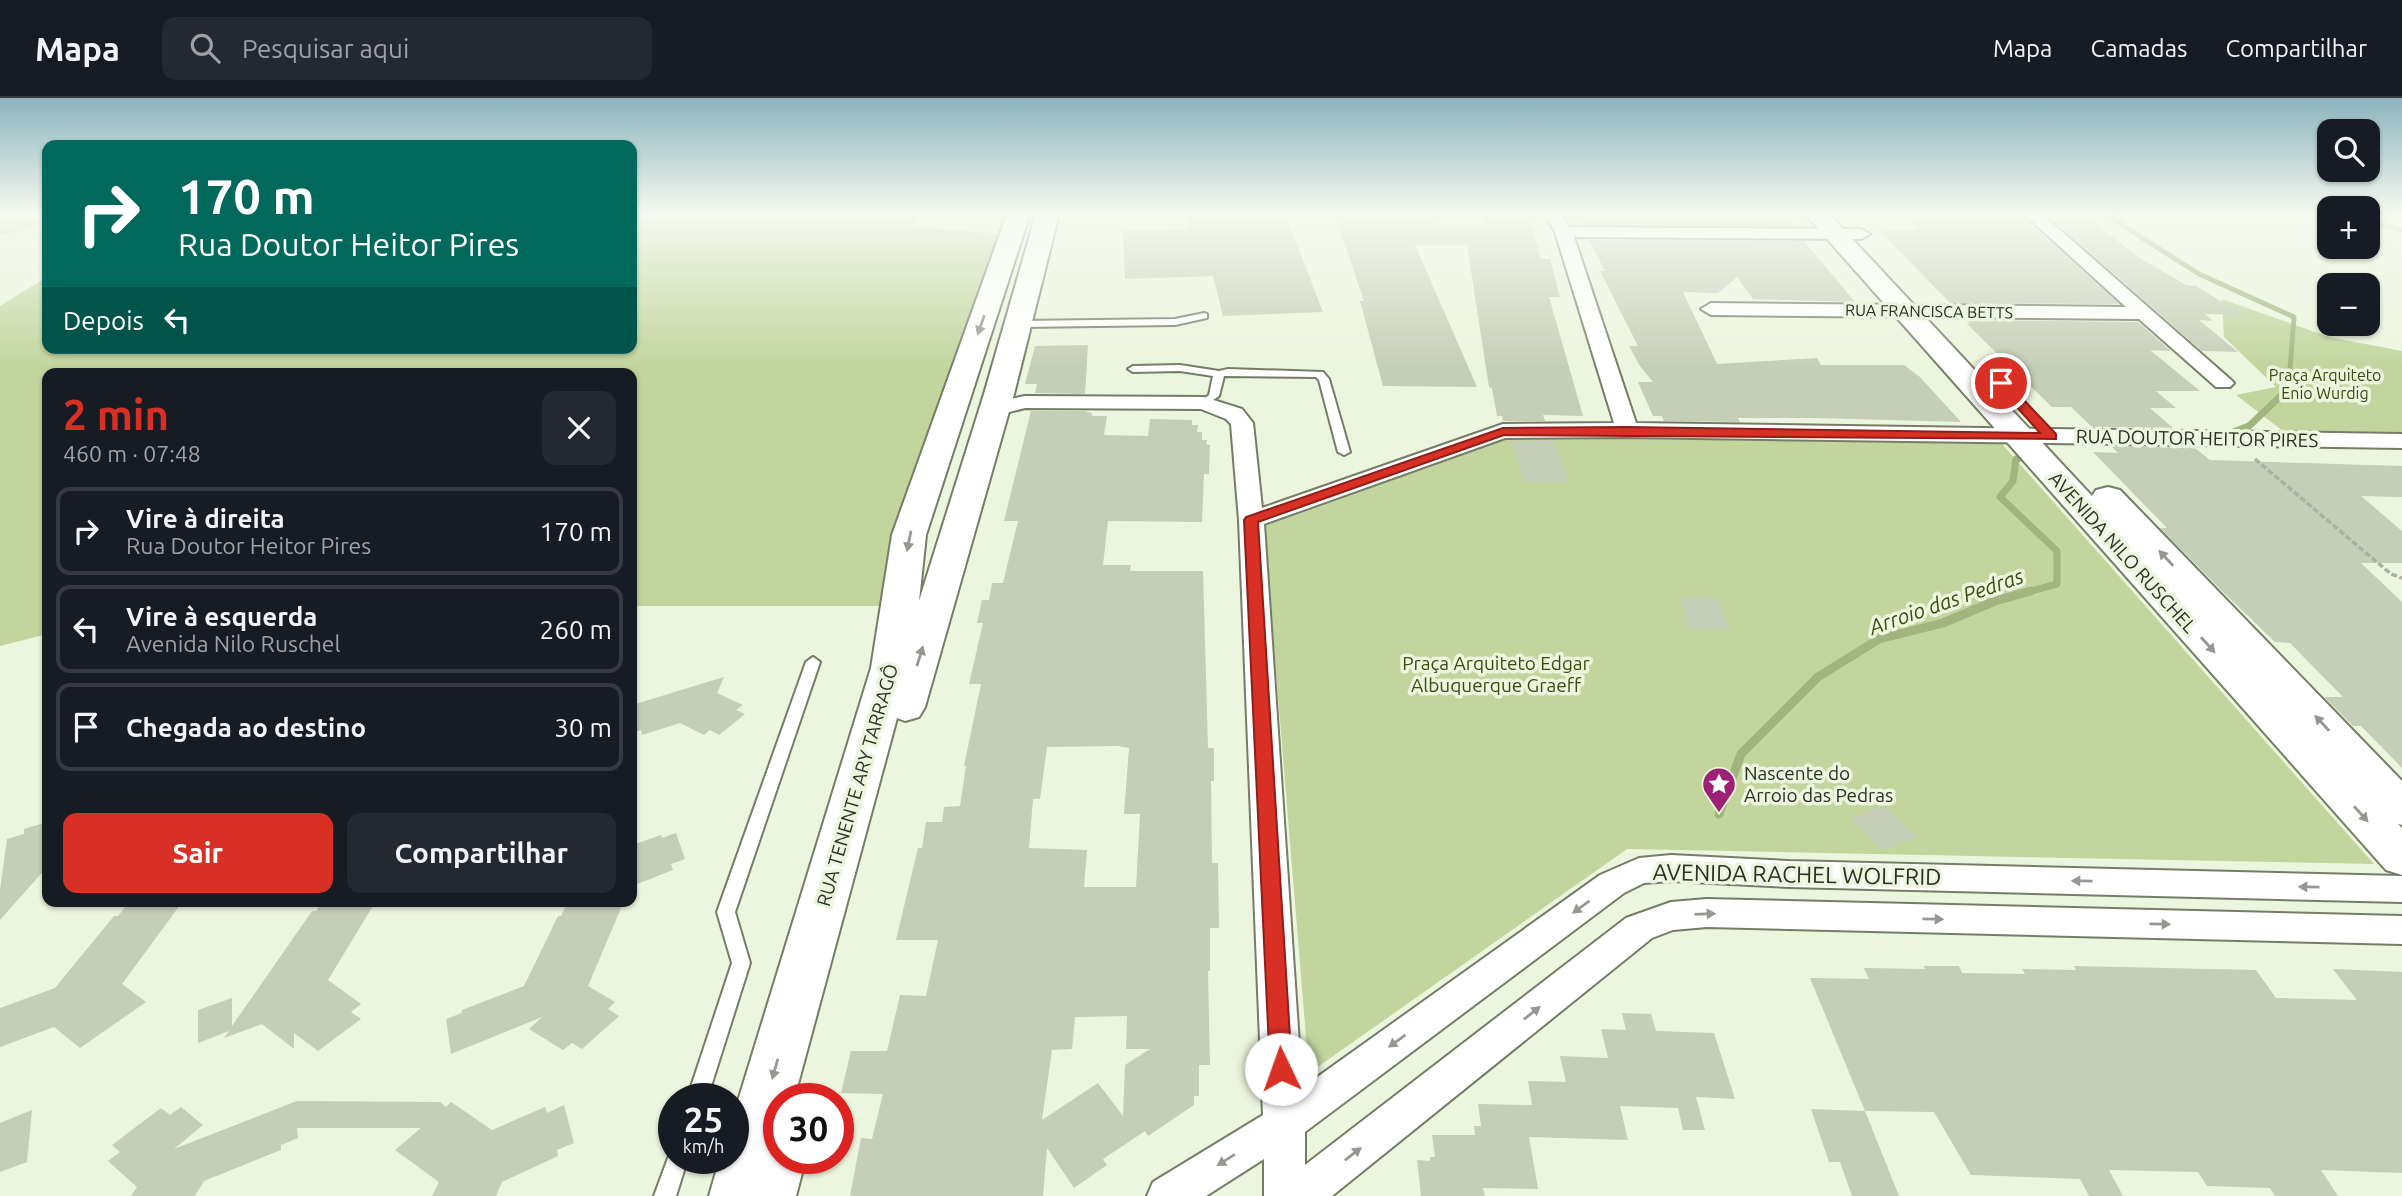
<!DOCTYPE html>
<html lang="pt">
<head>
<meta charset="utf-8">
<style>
  :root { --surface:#171b24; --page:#242831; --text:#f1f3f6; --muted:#9ea1a6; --line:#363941; --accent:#d93025 }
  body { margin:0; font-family:Ubuntu,sans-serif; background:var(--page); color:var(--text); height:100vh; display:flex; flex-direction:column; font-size:26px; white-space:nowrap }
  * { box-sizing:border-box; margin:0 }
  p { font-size:23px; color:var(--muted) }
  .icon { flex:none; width:38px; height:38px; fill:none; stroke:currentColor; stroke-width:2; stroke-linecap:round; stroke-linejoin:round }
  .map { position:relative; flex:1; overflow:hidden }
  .side { position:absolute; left:42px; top:270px; width:595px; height:539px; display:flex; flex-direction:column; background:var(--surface); border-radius:14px; box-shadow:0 2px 5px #0004 }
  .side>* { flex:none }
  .hud { position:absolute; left:42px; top:42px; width:595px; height:214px; border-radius:14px; box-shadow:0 2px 5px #0004; background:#00695c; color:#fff; overflow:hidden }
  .controls { position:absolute; left:2317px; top:21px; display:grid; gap:14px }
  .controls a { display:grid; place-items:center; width:63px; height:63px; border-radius:14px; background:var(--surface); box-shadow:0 2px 5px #0004; font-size:35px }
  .speed { position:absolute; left:658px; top:985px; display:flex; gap:14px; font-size:35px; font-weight:700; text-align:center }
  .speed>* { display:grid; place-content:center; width:91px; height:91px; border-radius:50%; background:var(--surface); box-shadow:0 2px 5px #0004; line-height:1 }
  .speed small { font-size:18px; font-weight:400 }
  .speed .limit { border:10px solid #d22; background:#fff; color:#111 }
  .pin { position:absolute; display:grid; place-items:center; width:60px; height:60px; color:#fff; margin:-30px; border:4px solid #fff; border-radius:50%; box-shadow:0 2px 7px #0007 }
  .me { position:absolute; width:77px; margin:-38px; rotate:357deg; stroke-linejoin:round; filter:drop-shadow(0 0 5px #0008) }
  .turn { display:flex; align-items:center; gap:24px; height:147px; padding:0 21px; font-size:32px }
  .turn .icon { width:91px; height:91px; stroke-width:2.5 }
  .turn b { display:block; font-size:49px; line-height:60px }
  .then { display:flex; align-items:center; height:66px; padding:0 21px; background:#0003; gap:14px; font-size:26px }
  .round { display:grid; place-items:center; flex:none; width:74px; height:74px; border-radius:14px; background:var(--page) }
  .overview { display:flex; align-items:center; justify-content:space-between; height:119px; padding:0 21px }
  h1 { font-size:42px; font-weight:700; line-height:52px; color:var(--accent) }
  .action { display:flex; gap:14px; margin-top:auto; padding:14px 21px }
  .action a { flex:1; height:80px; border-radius:14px; background:var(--accent); color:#fff; font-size:28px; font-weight:700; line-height:80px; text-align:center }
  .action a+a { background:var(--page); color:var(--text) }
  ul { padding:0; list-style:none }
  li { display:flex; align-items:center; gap:21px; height:88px; margin:0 14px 10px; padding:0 7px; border:4px solid var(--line); border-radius:14px }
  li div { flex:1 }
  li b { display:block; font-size:26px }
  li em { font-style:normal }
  header { display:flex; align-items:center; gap:42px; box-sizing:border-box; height:98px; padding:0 35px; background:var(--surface); border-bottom:2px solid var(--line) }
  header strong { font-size:33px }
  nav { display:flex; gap:38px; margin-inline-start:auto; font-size:24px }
  .search { width:490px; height:63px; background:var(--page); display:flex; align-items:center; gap:18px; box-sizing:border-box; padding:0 24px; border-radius:14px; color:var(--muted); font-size:26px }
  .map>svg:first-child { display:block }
  .green { fill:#c1d59d }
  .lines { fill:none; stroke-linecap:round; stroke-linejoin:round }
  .stream-far2 { stroke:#a1b57e; stroke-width:5 }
  .stream-far1 { stroke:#a1b57e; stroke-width:7 }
  .stream { stroke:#a1b57e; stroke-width:9 }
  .building { fill:#c5ceb6; fill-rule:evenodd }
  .lane-casing { stroke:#757d67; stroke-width:4 }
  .street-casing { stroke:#757d67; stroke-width:4 }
  .secondary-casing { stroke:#757d67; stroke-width:4 }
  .path { stroke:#abb29f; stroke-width:3.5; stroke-dasharray:6 2.5; stroke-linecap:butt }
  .lane { fill:#fff; fill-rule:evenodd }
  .street { fill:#fff; fill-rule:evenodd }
  .secondary { fill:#fff; fill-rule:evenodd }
  .oneway { fill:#969892 }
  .route { fill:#d93025; stroke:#8d1f18; stroke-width:2 }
  .labels { text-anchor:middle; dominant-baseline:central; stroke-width:7; stroke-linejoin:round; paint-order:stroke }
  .far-street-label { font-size:16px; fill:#2c3026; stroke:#ecf5dd }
  .far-park-label { font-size:16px; fill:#3b4c0e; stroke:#ecf5dd }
  .street-label { font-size:19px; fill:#2c3026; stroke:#ecf5dd }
  .park-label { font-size:19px; fill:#3b4c0e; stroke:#ecf5dd }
  .poi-label { font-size:19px; fill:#2c3026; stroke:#ecf5dd; text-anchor:start }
  .water-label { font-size:21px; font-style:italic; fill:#3b4c0f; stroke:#ecf5dd }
  .near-street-label { font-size:23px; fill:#2c3026; stroke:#ecf5dd }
</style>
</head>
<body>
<header>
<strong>Mapa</strong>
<div class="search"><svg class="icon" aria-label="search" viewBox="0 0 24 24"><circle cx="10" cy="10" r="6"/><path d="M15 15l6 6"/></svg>Pesquisar aqui</div>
<nav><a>Mapa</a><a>Camadas</a><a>Compartilhar</a></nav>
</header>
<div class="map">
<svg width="2402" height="1098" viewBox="0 0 2402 1098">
  <rect width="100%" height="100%" fill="#ecf5dd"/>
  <g class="green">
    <path d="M0,116H47V125C31,127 16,136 0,137Z"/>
    <path d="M632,116H920L912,129L1019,137L894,508H632V275H47V536L0,548V208L47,179V250H632Z"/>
    <path d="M1852,116H2016L2020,120L1854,118Z"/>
    <path d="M2222,201L2329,239L2402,253V334L2283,333L2236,297L2276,289L2224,239Z"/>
    <path d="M1512,339L2002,346L2374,766L1627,751L1309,975L1264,428Z"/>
  </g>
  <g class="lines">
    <g class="stream-far2">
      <path d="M2122,116L2111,120L2199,176L2294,219L2289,284"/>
      <path d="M2368,123L2402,132"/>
    </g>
    <g class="stream-far1">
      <path d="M2225,337L2249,328L2288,291L2289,282"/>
      <path d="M2024,495L2057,486V453L2000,399L2013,383L2016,361L2030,358"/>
    </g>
    <path class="stream" d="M1719,716L1741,656L1818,579L1879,541L1943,525L1995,503L2031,493"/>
  </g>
  <g class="building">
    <path d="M1201,116H1285L1323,214L1223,218L1213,178L1125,181L1123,133L1189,131L1186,118Z"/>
    <path d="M1583,116H1782L1792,128L1581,126L1578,121H1585Z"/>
    <path d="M1426,117L1430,125L1486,127L1484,118L1529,120L1541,161H1550L1560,199H1549L1583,318L1543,317L1545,323H1503L1502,318H1497L1492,290L1489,289L1467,147H1415L1477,289L1383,288L1360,203H1364L1335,118Z"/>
    <path d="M1910,122L2028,123L2119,206L1950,205L1880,133L1920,131Z"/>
    <path d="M2054,123H2091L2140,160L2186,187L2196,188L2244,217L2205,216L2213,223L2199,222L2238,254L2202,253Z"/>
    <path d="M1589,142L1804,143L1855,204L1753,201L1737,179L1718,195L1683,194L1717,266L1817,260L1821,267H1904L1920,279L1961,324L1817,320H1738L1740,324L1664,323L1662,318H1653L1638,284H1653L1640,268L1629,248H1638L1600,173H1605Z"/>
    <path d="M1966,222L2138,224L2171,253L2150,252L2200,293H2156L2176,310H2150L2173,330L2092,329L2071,309H2052L1967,226H1970Z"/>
    <path d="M1088,247L1085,296L1035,295L1037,286H1025L1035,248Z"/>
    <path d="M1031,313H1084L1092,315V318H1107L1104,337L1148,338L1150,321L1192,322V327H1198L1197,334H1202V342H1207L1206,346L1210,347L1209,376H1204L1202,424L1108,423L1103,467H1131L1130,473H1203L1208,650H1214V683H1211L1212,765H1218L1219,830H1210V873H1208L1210,967H1199V998H1194V1007L1148,1038L1145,1033L1103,1061L1107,1067L1074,1090L1047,1050L1043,1098H850L861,1040L872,1041L883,996L841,995L851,953H887L900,897L926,898L938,842H896L918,750H922L926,724H942L944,709L960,708L966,668H964L981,586H969L983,525H977L982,502H989L992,485H1003L1018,423H1004ZM1118,648L1129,650L1124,716H1140L1136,789H1084L1087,752L1029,750L1033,701H1040L1047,649ZM1127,918L1126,951H1150L1125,967L1123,1018L1098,985L1042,1022L1052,952L1072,951L1075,919Z"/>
    <path d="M1553,342L1569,384H1524L1510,343Z"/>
    <path d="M2111,348L2195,350L2210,362L2402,368V399L2361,398L2402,433V465H2361L2402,504V670L2361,628H2353L2324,599H2343L2290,545L2275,544L2224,495L2160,430H2167L2093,354L2118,355Z"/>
    <path d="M1679,498L1718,500L1730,532L1689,530Z"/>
    <path d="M724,579L717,595L743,607L736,612L745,616L719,637L710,632L704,637L680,625L642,637L641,632L632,635V607Z"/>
    <path d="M1883,708L1918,739L1883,752L1849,721Z"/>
    <path d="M47,724V769L0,822V792L7,741L24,736V731Z"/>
    <path d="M676,735L685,761L671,766L673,772L632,788V747L661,737L662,740Z"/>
    <path d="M130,803H183L122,886L146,904L80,950L54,929L0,949V910L55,890L114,818H118Z"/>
    <path d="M323,803H376L328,882L361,906L351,914L361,921L318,953L294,935V951L262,926L224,940L229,933L198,945V912L232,900V928L312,813H316Z"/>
    <path d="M568,803H624L588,888L615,904L608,911L619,918L582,951L572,945L563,952L529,931L542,919L451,956L446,921L462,915V912L524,888L558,818H561Z"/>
    <path d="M1924,868H1959L1962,875L2025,876L2022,871L2076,872L2074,868L2256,872L2276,900L2357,902L2333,871L2402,874V1075L2321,1072L2338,1098H2275L2270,1090L2207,1088L2198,1074L2109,1072L2123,1098H2089L2080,1081L1971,1077L1934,1014L1865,1013L1810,880L1869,881L1864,870L1925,871Z"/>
    <path d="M1622,915L1651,916L1656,933L1714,935L1735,1001L1696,999L1705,1032H1683L1678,1010L1620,1008L1628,1042L1529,1039L1538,1091L1483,1090L1485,1098H1421L1417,1062L1430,1063V1059H1435L1432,1037H1475L1474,1028H1481L1478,1006L1532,1007L1528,983L1566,984L1560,958L1608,960L1601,931L1626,932Z"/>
    <path d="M297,1003L440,1004L446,1009L451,1004L492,1032L545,1009L547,1015L564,1007L574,1045L557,1052L558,1058L502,1084L496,1098H432L439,1084L395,1052L421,1030H297L298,1040L281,1047V1052L204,1083L195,1098H131L137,1089L108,1063L120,1054L112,1047L161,1010L170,1017L181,1009L203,1027L174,1051Z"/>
    <path d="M1811,1011L1865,1013L1899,1098H1852L1840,1064H1829Z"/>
    <path d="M32,1012L27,1064L0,1074V1025Z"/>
  </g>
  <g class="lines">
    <g class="lane-casing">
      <g id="lane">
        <path d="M1204,215L1207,216V220L1175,227L1019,229L1014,226L1019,223L1175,221Z"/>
        <path d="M1180,267L1219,273L1228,271L1323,274L1329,281L1350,354L1344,357L1338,354L1319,282L1316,279L1224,278L1219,298L1204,308L1199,305L1209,297L1213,278L1180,273L1133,274L1128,271L1133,268Z"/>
        <path d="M813,559L820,564L735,814L750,865L707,1001H687L732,865L717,814L806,564Z"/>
        <path d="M674,1052V1060H688L676,1098H654L668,1060Z"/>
      </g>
    </g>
    <g class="street-casing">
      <g id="street">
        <path d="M1545,116H1562L1569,129L1861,131L1870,136L1861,141L1574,139L1636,325L2402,336V350L1627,339L1505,340L1264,426L1302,990L1600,777L1639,760L1671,757L1789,763L2402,778V804L1789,789L1671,783L1644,785L1624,795L1305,1034V1067L1626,820L1671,804L1707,801L2402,818V846L1707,829L1673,832L1652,840L1332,1098H1264V1061L1206,1098H1147L1153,1084L1263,1017L1239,422L1231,326L1226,321L1201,311L1025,310L994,318L986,316L983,311L986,306L1025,298L1204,299L1242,311L1253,325L1262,410L1503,326L1614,325L1555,134Z"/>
        <path d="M2024,116H2042L2230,281L2234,285L2230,289H2216L2139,221L1711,217L1701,211L1711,205L2126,209Z"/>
      </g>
    </g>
    <g class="secondary-casing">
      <g id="secondary">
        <path d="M1007,116H1030L926,437L919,503L984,296L1036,116H1059L1014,296L925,609L919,619L905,623L897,620L794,1001H779V1060H806L796,1098H709L720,1060H733V1019L871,570L892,437Z"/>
        <path d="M1805,116H1829L2092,398L2096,392L2108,389L2120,392L2402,683V727L2398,726L2402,730V777L2386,772Z"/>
      </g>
    </g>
    <path class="path" d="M2255,361L2391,476L2402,480"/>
    <use href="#lane" class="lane"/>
    <use href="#street" class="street"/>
    <use href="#secondary" class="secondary"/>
  </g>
  <defs><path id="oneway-solid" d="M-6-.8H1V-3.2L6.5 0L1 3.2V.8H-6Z" transform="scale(1.75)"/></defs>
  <g class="oneway">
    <use href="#oneway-solid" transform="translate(981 227) rotate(109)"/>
    <use href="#oneway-solid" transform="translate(909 443) rotate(101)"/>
    <use href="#oneway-solid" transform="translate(2166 460) rotate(-133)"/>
    <use href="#oneway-solid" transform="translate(2208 547) rotate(48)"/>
    <use href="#oneway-solid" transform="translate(920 558) rotate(-73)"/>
    <use href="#oneway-solid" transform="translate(2322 625) rotate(-133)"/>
    <use href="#oneway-solid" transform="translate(2361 716) rotate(48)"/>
    <use href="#oneway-solid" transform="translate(2082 783) rotate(-179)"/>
    <use href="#oneway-solid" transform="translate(2309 789) rotate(-179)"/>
    <use href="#oneway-solid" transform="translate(1581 809) rotate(144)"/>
    <use href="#oneway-solid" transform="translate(1705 816) rotate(-2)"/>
    <use href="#oneway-solid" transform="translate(1933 821) rotate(1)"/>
    <use href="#oneway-solid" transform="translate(2160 826) rotate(1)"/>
    <use href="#oneway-solid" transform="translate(1532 915) rotate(-38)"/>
    <use href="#oneway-solid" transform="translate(1397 943) rotate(144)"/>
    <use href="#oneway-solid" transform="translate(775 971) rotate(106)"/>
    <use href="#oneway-solid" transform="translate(1353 1056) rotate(-38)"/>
    <use href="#oneway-solid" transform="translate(1226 1062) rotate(148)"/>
  </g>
  <linearGradient id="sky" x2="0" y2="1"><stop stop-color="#8bb4be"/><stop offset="0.43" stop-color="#f6faf0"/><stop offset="1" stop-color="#f6faf0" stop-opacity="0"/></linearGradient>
  <rect width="2402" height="270" fill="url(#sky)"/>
  <path class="route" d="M2001,281L2005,282L2056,336V341L1504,337L1258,424L1292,971L1289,978L1281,981L1273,978L1270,971L1244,422L1246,419L1503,330L1627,329L2040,335L1997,287L1995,285Z"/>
  <defs>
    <g id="sight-pin" transform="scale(1.75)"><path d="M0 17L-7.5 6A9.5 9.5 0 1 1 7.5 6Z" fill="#9f2176" stroke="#ecf5dd"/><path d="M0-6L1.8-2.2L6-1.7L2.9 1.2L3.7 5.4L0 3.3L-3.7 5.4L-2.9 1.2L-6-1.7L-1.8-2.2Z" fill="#fff"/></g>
  </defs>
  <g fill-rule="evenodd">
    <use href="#sight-pin" x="1719" y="686"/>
  </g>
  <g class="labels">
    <g class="far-street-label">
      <text transform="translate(1929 213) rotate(1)">RUA FRANCISCA BETTS</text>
    </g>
    <g class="far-park-label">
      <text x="2325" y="277">Praça Arquiteto<tspan x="2325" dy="18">Enio Wurdig</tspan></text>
    </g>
    <g class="street-label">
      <text transform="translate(2197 340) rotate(1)">RUA DOUTOR HEITOR PIRES</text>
      <text transform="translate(2123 454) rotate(48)">AVENIDA NILO RUSCHEL</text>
      <text transform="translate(857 687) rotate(-74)">RUA TENENTE ARY TARRAGÔ</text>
    </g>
    <g class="park-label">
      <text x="1496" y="565">Praça Arquiteto Edgar<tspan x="1496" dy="22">Albuquerque Graeff</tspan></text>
    </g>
    <g class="poi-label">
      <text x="1744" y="675">Nascente do<tspan x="1744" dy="22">Arroio das Pedras</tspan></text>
    </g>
    <g class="water-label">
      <text transform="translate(1946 503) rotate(-19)">Arroio das Pedras</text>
    </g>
    <g class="near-street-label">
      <text transform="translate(1797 776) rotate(1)">AVENIDA RACHEL WOLFRID</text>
    </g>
  </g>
</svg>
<div class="controls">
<a><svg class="icon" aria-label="search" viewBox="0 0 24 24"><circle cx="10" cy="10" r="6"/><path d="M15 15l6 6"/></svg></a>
<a>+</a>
<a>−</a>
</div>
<div class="speed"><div>25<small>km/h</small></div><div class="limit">30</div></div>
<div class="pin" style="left:2001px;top:285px;background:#d93025"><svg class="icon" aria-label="arrive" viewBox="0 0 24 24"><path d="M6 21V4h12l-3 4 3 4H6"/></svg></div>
<svg class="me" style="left:1281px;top:971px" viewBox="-20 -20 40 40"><circle r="19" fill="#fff"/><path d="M0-13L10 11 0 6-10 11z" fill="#d93025"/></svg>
<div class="hud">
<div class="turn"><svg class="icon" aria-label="right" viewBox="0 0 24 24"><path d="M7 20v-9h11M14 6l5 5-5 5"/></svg><div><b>170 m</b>Rua Doutor Heitor Pires</div></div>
<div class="then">Depois<svg class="icon" aria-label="left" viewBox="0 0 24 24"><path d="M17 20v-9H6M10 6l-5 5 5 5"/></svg></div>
</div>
<section class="side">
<div class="overview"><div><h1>2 min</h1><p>460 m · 07:48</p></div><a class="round"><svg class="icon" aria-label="close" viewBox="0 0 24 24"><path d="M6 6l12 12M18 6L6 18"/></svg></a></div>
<ul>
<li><svg class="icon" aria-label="right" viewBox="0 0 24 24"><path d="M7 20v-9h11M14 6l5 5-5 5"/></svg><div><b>Vire à direita</b><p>Rua Doutor Heitor Pires</p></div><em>170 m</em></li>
<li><svg class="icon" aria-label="left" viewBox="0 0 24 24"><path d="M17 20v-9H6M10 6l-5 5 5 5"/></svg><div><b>Vire à esquerda</b><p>Avenida Nilo Ruschel</p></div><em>260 m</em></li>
<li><svg class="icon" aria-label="arrive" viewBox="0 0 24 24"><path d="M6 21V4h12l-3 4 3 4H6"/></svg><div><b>Chegada ao destino</b></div><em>30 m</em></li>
</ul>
<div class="action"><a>Sair</a><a>Compartilhar</a></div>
</section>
</div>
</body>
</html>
